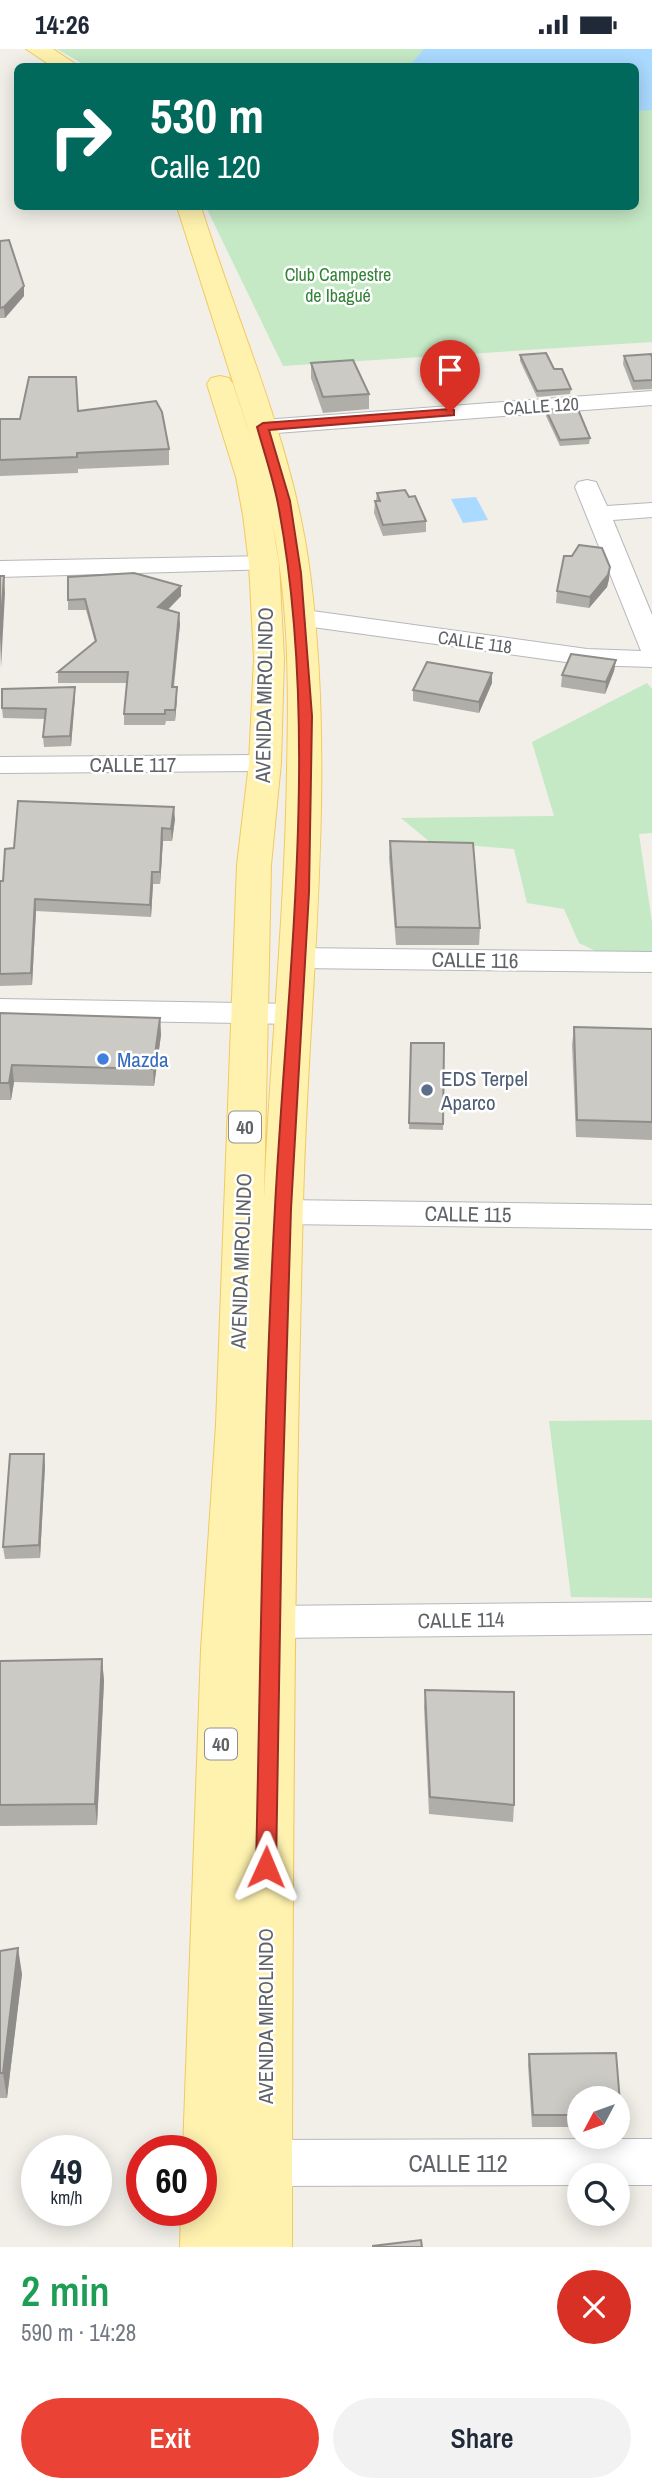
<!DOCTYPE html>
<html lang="en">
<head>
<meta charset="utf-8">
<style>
  :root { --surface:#fff; --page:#f2f2f3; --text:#1f2937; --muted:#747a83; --accent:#ea4335 }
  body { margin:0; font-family:"Archivo Narrow",sans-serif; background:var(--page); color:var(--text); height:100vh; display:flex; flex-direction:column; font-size:26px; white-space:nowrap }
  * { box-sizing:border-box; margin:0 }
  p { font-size:23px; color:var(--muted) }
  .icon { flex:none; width:38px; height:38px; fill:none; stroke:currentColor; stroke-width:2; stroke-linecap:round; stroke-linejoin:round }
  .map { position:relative; height:2198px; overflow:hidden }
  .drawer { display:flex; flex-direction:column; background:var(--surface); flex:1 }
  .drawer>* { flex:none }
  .hud { position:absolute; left:14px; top:14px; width:625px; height:147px; border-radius:10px; box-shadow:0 4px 18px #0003; background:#00695c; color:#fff; overflow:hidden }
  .needle { width:46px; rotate:229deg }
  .fabs { position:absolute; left:567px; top:2037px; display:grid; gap:14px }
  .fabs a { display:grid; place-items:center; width:63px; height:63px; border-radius:50%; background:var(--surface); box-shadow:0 4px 18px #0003; font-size:35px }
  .speed { position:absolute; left:21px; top:2086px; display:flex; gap:14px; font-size:35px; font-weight:700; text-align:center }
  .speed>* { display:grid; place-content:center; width:91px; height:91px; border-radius:50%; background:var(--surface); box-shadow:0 4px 18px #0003; line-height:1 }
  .speed small { font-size:18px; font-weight:400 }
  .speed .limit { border:10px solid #d22; background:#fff; color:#111 }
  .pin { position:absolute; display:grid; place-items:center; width:60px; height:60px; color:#fff; margin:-72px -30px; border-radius:50% 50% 50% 0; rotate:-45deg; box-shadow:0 0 7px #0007 }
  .pin .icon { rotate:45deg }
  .me { position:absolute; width:77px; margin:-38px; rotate:1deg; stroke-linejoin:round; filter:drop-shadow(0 0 5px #0008) }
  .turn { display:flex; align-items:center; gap:24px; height:147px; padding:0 21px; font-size:32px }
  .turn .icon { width:91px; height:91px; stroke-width:2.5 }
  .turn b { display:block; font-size:49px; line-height:60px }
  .round { display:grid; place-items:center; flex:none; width:74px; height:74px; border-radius:37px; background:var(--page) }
  .overview { display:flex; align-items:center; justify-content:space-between; height:119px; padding:0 21px }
  h1 { font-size:42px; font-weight:600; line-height:52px; color:#1e9e55 }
  .button { display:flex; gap:14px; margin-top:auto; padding:14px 21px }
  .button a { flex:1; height:80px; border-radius:42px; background:var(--accent); color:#fff; font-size:28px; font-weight:600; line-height:80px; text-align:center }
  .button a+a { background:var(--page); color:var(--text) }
  .status { display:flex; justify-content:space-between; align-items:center; height:49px; padding:0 35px; background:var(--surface); direction:ltr }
  .status svg { height:19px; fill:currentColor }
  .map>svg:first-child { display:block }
  .green { fill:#c5e8c5 }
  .water { fill:#aadaff }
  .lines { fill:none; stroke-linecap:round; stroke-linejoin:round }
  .minor-casing { stroke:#b5b8bc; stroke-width:2 }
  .major-casing { stroke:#f2c960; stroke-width:2 }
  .minor { fill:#fff; fill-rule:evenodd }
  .major { fill:#fff2af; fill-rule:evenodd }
  .wall { fill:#afaea9 }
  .shaded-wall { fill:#8f8d8a }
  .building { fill:#cccac5; stroke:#8f8d8a; stroke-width:2 }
  .route { fill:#ea4335; stroke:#982c22; stroke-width:2 }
  .shop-dot { fill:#3f7fe0; stroke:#fff; stroke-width:2.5 }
  .service-dot { fill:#5c6f8a; stroke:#fff; stroke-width:2.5 }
  .labels { text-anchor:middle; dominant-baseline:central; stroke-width:5; stroke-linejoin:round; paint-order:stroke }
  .far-park-label { font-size:18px; fill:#348238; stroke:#fff }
  .far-street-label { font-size:18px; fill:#5f6368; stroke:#fff }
  .shield { fill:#fff; stroke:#8f9295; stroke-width:2 }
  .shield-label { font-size:19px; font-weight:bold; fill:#5f6368 }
  .street-label { font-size:21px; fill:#5f6368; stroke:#fff }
  .shop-label { font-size:21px; fill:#366cbe; stroke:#fff; text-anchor:start }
  .service-label { font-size:21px; fill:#4e5e75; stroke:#fff; text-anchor:start }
  .near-street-label { font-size:24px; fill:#5f6368; stroke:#fff }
</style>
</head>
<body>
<div class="status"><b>14:26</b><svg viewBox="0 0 49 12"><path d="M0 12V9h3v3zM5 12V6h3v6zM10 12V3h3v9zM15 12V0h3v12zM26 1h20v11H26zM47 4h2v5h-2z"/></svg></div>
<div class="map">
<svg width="652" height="2198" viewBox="0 0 652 2198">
  <rect width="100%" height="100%" fill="#f1efe8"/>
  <g class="green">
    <path d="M57,0H652V293L283,317L206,158H635V18H88Z"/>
    <path d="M647,634L652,640V784L639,785L652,873V902L602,905L579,894L564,860L527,854L514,800L430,793L401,769L554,767L532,693Z"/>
    <path d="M652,1371V1549L571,1548L549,1372Z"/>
  </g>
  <g class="water">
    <path d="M424,0H652V61L635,62V18L409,17Z"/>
    <path d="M476,448L488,471L463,474L451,450Z"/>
  </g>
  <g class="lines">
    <g class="minor-casing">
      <g id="minor">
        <path d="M652,342V356L263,385L255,383L251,378L255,373L263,371Z"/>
        <path d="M587,431L596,433L607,457L652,454V468L613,471L652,566V618L587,616L298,576L289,574L285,568L289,562L298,560L587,600L641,602L575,438L578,433Z"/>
        <path d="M264,507L273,510L277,515L273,520L0,528V512Z"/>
        <path d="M265,706L275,708L279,714L275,720L265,722L0,724V708Z"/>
        <path d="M297,899L652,903V923L297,919L286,916L282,909L286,902Z"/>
        <path d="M0,950L293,955L304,958L309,965L304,972L293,975L0,970Z"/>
        <path d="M283,1151L652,1156V1180L283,1175L271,1171L266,1163L271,1155Z"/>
        <path d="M652,1553V1585L271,1589L257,1584L251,1573L257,1562L271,1557Z"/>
        <path d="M652,2090V2136H618V2126H579V2136L264,2137L247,2130L241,2114L247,2098L264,2091Z"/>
      </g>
    </g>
    <g class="major-casing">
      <g id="major">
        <path d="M26,0H53L80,18H53Z"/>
        <path d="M177,158H201C239,279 294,397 310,524C337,733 308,945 303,1154C294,1502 292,1850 292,2198H236L238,2106L236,2198H180L181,2161H201V2102H183L201,1601L216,1376L237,816L249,714L254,609L249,515L243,466L236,428L207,335L211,329L220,327L229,329L233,335L254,399ZM272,473C289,554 289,639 287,721C285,865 270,1007 264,1150L271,816L281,714L284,609L279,515Z"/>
      </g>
    </g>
    <use href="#minor" class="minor"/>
    <use href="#major" class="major"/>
  </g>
  <g class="wall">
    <path d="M0,192L24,247L5,269H0Z"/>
    <path d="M520,306L554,320L571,340L570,345L537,348L520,312Z"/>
    <path d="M624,307L652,309V340L633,341L623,315Z"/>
    <path d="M311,314L369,345V360L323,364L311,329Z"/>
    <path d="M546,361L590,389L589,395L560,397L546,367Z"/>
    <path d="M78,362L169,400V416L78,420V424L0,427V370H20Z"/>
    <path d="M377,444L426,472V483L383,487L374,464L375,452H376Z"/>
    <path d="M610,518L609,530L607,538L589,559L556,554L557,542Z"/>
    <path d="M181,537V547L168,561L180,575L174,638H177V649L175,672H166L165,676H124V665L127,634H58V623L95,593L86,561H68V551Z"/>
    <path d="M616,611L614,622L605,645L561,638L562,626Z"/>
    <path d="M492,624V634L479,664L413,652V641Z"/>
    <path d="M75,638V648L71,697L44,698L43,688L45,670L3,669L2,659Z"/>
    <path d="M175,770L172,792H163L160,835H153L151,868L36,862L32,936L0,937V832H3L14,799Z"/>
    <path d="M390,792L480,879L479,896H396L389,809Z"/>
    <path d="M0,964L160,969L161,986L154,1037L14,1033L11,1051H0Z"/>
    <path d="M574,978L652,980V1091L576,1088L572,996Z"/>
    <path d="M411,994H444L443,1081L409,1080Z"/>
    <path d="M45,1417L40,1509L5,1510L3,1498Z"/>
    <path d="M102,1610L104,1632L97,1776L0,1777V1612Z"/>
    <path d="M425,1641L514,1756L513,1773L429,1765L424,1658Z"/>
    <path d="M0,1902L22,1925L7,2049H0Z"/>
    <path d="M616,2004L621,2066L620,2078H618V2049H579V2078H532L528,2016L529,2005Z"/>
  </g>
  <g class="shaded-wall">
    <path d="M24,237V247L5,269L4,258Z"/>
    <path d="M610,518L609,530L607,538L589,559L590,548Z"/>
    <path d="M4,527L5,544L1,619L0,586Z"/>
    <path d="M181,537V547L159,569L158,558Z"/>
    <path d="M179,564L180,575L172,649V638Z"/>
    <path d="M616,611L614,622L605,645L606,633Z"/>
    <path d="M492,624V634L479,664V653Z"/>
    <path d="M75,638V648L71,697L70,687Z"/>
    <path d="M177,638V649L175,672V661Z"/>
    <path d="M174,758L175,770L172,792L171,780Z"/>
    <path d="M162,779L163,792L160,835V823Z"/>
    <path d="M152,823L153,835L151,868L150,856Z"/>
    <path d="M35,850L36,862L32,936L31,924Z"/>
    <path d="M160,969L161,986L154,1037L153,1020Z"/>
    <path d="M12,1016L14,1033L11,1051L9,1034Z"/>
    <path d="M44,1405L45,1417L40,1509L39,1496Z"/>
    <path d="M102,1610L104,1632L97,1776L95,1755Z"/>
    <path d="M18,1899L22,1925L7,2049L3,2024Z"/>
  </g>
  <g class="building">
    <path d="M9,191L24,237L4,258L0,259V192Z"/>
    <path d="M546,304L554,320H562L571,340L537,342L520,306Z"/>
    <path d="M651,305L652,309V331L634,332L624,307Z"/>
    <path d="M353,311L369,345L323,348L311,314Z"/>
    <path d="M29,328H76L78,362L156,352L162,363L169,400L77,404V408L0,411V370H20Z"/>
    <path d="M577,358L590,389L560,391L546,361Z"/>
    <path d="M405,441L409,448L415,447L426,472L383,476L375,452H380L377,444Z"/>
    <path d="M579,496L602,499L610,518L608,526L590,548L557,542L564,507H572Z"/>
    <path d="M134,524L181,537L158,558L179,564L172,638H177L175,661H165V665H124L128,623H58L96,592L85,550L68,551V528Z"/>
    <path d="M0,527H4L0,586Z"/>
    <path d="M571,605L616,611L606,633L562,626Z"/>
    <path d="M427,613L492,624L479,653L413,641Z"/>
    <path d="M75,638L70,687L43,688L46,660L2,659V640Z"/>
    <path d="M18,752L174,758L171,780L162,779L160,823H152L150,856L35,850L31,924L0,925V832H3L5,800L14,799Z"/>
    <path d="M390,792L473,794L480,879L396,878Z"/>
    <path d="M0,964L160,969L153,1020L12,1016L9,1034H0Z"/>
    <path d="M574,978L652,980V1073L577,1071Z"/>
    <path d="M411,994H444L443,1075L409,1074Z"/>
    <path d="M10,1405H44L39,1496L3,1498Z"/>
    <path d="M102,1610L95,1755L0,1756V1612Z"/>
    <path d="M425,1641L514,1643V1756L430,1748Z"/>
    <path d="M18,1899L3,2024H0V1902Z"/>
    <path d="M616,2004L621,2066H618V2049H579V2066H533L529,2005Z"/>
    <path d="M421,2191L422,2198H373V2197Z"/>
  </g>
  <path class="route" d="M450,360L454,361V366L269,381L290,452L301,524L312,667L309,843L291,1160L282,1461L276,1818L273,1824L266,1827L259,1824L256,1818C261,1598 263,1377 275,1158C287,930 321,680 278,455C273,429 264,403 257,378L263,374Z"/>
  <circle class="shop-dot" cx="103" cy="1010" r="7"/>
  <circle class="service-dot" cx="427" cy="1041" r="7"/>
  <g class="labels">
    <g class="far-park-label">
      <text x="338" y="225">Club Campestre<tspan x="338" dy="21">de Ibagué</tspan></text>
    </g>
    <g class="far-street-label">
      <text transform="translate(541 357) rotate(-4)">CALLE 120</text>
      <text transform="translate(475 593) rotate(8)">CALLE 118</text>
    </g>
    <g class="shield">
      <rect x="229" y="1062.5" width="32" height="31" rx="5"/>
      <rect x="205" y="1679.5" width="32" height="31" rx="5"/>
    </g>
    <g class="shield-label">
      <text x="245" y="1078">40</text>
      <text x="221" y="1695">40</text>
    </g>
    <g class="street-label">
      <text transform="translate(264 646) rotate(-89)">AVENIDA MIROLINDO</text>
      <text x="133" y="715">CALLE 117</text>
      <text transform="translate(475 911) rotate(1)">CALLE 116</text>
      <text transform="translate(468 1165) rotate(1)">CALLE 115</text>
      <text transform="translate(241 1212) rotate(-88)">AVENIDA MIROLINDO</text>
      <text transform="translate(461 1571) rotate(-1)">CALLE 114</text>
      <text transform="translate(265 1967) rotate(-90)">AVENIDA MIROLINDO</text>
    </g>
    <g class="shop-label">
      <text x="117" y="1010">Mazda</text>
    </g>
    <g class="service-label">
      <text x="441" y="1029">EDS Terpel<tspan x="441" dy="24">Aparco</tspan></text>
    </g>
    <g class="near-street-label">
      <text x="458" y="2114">CALLE 112</text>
    </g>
  </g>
</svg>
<div class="fabs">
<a><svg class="needle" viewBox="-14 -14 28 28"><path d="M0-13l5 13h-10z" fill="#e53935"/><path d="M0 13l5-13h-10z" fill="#747a83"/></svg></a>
<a><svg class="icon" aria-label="search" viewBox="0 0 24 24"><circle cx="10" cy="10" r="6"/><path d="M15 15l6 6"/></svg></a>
</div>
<div class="speed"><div>49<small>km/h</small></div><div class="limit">60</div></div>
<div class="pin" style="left:450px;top:363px;background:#d93025"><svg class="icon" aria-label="arrive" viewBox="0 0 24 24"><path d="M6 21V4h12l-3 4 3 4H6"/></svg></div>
<svg class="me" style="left:266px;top:1818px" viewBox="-20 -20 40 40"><path d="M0-17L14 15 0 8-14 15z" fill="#ea4335" stroke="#fff" stroke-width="4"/></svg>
<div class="hud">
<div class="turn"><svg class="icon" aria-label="right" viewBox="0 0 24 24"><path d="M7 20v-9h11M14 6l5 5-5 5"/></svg><div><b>530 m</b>Calle 120</div></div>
</div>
</div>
<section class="drawer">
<div class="overview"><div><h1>2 min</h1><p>590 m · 14:28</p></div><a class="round" style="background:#d93025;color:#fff"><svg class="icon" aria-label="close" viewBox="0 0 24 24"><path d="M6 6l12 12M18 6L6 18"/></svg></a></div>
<div class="button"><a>Exit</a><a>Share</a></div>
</section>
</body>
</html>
